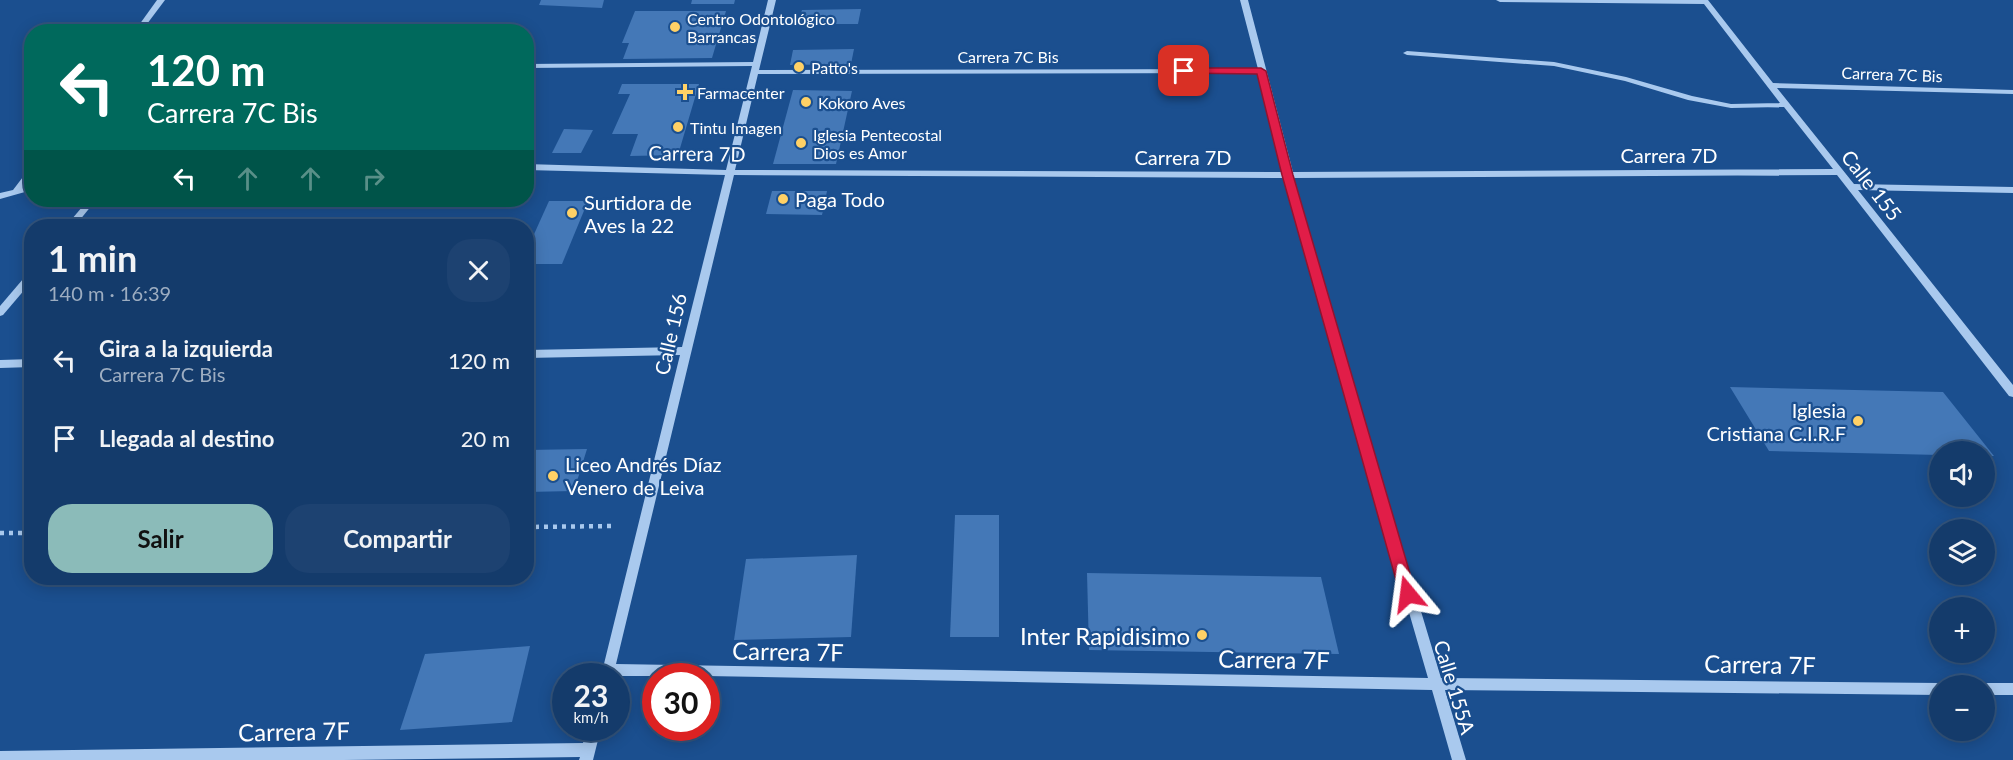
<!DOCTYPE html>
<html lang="es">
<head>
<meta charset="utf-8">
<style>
  :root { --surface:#143b6b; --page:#1d4271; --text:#f1f3f6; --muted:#9dadc1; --line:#33557e; --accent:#8bbbb9 }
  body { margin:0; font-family:Lato,sans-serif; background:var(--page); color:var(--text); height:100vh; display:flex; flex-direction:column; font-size:22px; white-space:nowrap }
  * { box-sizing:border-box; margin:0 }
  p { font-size:20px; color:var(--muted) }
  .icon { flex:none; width:33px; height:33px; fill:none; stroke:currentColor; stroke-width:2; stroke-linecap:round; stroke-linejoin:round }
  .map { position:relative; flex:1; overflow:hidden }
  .panel { position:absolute; left:24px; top:219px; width:510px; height:366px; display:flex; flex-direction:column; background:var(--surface); border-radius:24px; box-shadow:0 3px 15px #0003,0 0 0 2px var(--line) }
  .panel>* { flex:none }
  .guide { position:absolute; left:24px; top:24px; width:510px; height:183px; border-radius:24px; box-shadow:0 3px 15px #0003,0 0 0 2px var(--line); background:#00695c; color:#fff; overflow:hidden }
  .tools { position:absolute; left:1929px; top:441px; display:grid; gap:12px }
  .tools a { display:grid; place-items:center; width:66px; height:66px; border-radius:50%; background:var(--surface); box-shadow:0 3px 15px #0003,0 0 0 2px var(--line); font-size:30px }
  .speed { position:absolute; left:552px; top:663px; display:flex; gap:12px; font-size:30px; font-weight:700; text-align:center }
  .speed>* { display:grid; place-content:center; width:78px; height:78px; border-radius:50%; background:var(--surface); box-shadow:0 3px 15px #0003,0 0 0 2px var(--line); line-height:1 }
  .speed small { font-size:15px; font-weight:400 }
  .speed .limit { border:9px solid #d22; background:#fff; color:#111 }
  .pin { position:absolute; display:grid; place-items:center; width:51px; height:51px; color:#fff; margin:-26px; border-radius:12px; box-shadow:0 3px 9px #0006 }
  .me { position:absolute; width:66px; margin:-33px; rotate:344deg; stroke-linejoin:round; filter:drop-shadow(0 0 4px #0008) }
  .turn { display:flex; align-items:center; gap:21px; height:126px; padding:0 24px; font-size:27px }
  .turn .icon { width:78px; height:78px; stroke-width:2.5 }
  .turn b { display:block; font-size:42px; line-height:51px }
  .lanes { display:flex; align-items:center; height:57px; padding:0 24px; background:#0003; justify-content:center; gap:30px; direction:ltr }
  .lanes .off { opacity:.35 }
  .round { display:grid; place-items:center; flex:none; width:63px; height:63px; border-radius:24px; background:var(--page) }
  .headline { display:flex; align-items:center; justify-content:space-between; height:102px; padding:0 24px }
  h1 { font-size:36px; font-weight:700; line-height:45px }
  .primary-button { display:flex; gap:12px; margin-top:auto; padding:12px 24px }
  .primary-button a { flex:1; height:69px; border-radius:24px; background:var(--accent); color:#111; font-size:24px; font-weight:700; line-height:69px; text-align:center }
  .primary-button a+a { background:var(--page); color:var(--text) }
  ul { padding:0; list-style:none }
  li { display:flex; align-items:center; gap:18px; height:78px; padding:0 24px }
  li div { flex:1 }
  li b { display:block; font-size:22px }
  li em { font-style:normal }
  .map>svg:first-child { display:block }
  .building { fill:#4478b7 }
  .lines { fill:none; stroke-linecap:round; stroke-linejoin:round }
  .path { stroke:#a9c9ee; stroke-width:4.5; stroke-dasharray:4 5; stroke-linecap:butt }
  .minor { fill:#a9c9ee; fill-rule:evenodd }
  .route { fill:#e11d48; stroke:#92132f; stroke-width:1.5 }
  .poi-dot { fill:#ffd166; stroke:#1b4f8f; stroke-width:2 }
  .labels { text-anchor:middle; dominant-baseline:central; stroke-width:4.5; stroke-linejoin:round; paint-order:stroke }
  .far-poi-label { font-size:16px; fill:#fff; stroke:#1b4f8f; text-anchor:start }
  .far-street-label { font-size:16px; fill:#fff; stroke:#1b4f8f }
  .street-label { font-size:20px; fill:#fff; stroke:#1b4f8f }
  .poi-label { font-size:20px; fill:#fff; stroke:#1b4f8f; text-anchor:start }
  .near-poi-label { font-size:24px; fill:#fff; stroke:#1b4f8f; text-anchor:end }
  .near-street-label { font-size:24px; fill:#fff; stroke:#1b4f8f }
</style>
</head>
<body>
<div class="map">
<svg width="2013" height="760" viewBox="0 0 2013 760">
  <rect width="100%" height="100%" fill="#1b4f8f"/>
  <g class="building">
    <path d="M541,0H604L602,8L539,5Z"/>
    <path d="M692,0H735L734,4H691Z"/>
    <path d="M861,9L858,24H798L802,10Z"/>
    <path d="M635,11H726L712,58L623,59L629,43H622Z"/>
    <path d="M854,49L851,64L790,65L793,50Z"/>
    <path d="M622,84H699L678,155L630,156L638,134H612L630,94H618Z"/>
    <path d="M793,90L852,91L836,164H773Z"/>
    <path d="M564,129L593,130L581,153H552Z"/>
    <path d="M772,191H827L822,215L766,214Z"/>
    <path d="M549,201H588L562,264H526V252Z"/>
    <path d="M1730,387L1943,392L1994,456H1984V452H1940V455L1769,451Z"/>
    <path d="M587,449L574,491L526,492V450Z"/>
    <path d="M955,515H999V637H950Z"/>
    <path d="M857,555L851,637L734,640L746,559Z"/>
    <path d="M1087,573L1321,577L1339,654L1089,650Z"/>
    <path d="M530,646L512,722L400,730L425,654Z"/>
  </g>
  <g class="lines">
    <g class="path">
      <path d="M526,527L613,526"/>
      <path d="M0,533H32"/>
    </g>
    <g class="minor">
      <path d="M157,0H165L141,32H134Z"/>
      <path d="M768,0H776L759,70L1258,69L1240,0H1248L1293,172L1833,169L1784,107L1731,108L1688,100L1625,81L1554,66L1407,55L1403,53L1407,51L1554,62L1626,77L1692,96L1731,104L1780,103L1704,4L1500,2L1496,0H1708L1773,83L2013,90V94L1777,88L1854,184L2013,187V193L1858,190L2013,385V397L2009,396L1837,175L1294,178L1352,381L1441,678L1940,683L1945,686H1940V695L1445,690L1466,760H1452L1432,690L706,676H601L680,355L526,358V350L682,347L725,175L526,170V164L726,170L752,66L526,68V64L753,62ZM1259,73L1284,172L735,170L758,74ZM734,175L1286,178L1342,381L1428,678L616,664Z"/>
      <path d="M29,169H32V177L24,186L32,184V190L0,199V193L13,190Z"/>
      <path d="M88,200H96L75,226H66Z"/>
      <path d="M32,271V281L3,315L0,316V306L29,272Z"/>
      <path d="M32,359V367L0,368V360Z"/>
      <path d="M1984,683H2013V695H1984V686H1979Z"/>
      <path d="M587,728H601L593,760H579L580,757L344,760H0V751L583,743Z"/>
    </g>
  </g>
  <path class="route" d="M1184,68H1261L1266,71L1293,175L1416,594L1414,599L1408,601L1402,599L1400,594L1282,175L1257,74L1180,73L1178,71Z"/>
  <g class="poi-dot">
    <circle cx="675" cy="27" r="6"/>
    <circle cx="799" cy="67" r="6"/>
    <path d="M682 83h6v6h6v6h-6v6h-6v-6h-6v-6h6z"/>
    <circle cx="806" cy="102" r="6"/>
    <circle cx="678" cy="127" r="6"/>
    <circle cx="801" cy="143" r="6"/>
    <circle cx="783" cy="199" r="6"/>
    <circle cx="572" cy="213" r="6"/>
    <circle cx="1858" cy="421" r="6"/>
    <circle cx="553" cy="476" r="6"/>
    <circle cx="1202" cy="635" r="6"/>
  </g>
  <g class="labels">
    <g class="far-poi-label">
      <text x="687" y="18">Centro Odontológico<tspan x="687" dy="18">Barrancas</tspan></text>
      <text x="811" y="67">Patto's</text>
      <text x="697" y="92">Farmacenter</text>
      <text x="818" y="102">Kokoro Aves</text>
      <text x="690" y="127">Tintu Imagen</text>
      <text x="813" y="134">Iglesia Pentecostal<tspan x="813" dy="18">Dios es Amor</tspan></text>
    </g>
    <g class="far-street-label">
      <text x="1008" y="56">Carrera 7C Bis</text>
      <text transform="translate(1892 74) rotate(2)">Carrera 7C Bis</text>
    </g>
    <g class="street-label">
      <text transform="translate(697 153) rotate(1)">Carrera 7D</text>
      <text x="1669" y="155">Carrera 7D</text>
      <text x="1183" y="157">Carrera 7D</text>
      <text transform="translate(1872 185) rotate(52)">Calle 155</text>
      <text transform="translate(670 334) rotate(-77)">Calle 156</text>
      <text transform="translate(1455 687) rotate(73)">Calle 155A</text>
    </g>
    <g class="poi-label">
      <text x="795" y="199">Paga Todo</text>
      <text x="584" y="202">Surtidora de<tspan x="584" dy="23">Aves la 22</tspan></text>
      <text x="1846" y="410" text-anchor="end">Iglesia<tspan x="1846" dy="23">Cristiana C.I.R.F</tspan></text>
      <text x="565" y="464">Liceo Andrés Díaz<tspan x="565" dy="23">Venero de Leiva</tspan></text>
    </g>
    <g class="near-poi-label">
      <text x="1190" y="635">Inter Rapidisimo</text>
    </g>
    <g class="near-street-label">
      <text transform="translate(788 651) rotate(1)">Carrera 7F</text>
      <text transform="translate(1274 659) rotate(1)">Carrera 7F</text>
      <text transform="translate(1760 664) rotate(1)">Carrera 7F</text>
      <text transform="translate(294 731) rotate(-1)">Carrera 7F</text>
    </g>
  </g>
</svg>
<div class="tools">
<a><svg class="icon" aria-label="sound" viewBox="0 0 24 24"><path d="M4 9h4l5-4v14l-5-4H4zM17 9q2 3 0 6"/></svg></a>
<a><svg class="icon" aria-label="layers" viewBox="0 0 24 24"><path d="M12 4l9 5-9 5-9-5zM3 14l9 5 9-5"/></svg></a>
<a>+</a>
<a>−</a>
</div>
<div class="speed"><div>23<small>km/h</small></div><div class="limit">30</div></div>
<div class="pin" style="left:1184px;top:71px;background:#d93025"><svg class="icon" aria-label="arrive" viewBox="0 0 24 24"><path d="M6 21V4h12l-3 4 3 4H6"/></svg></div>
<svg class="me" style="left:1408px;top:594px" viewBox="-20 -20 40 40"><path d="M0-17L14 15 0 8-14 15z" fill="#e11d48" stroke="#fff" stroke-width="4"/></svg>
<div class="guide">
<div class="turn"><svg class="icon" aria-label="left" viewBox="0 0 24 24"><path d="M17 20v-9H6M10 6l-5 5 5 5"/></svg><div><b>120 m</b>Carrera 7C Bis</div></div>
<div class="lanes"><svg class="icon" aria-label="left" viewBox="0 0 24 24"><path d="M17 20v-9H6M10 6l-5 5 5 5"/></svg><svg class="icon off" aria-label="ahead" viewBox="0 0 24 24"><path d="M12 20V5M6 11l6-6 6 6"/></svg><svg class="icon off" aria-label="ahead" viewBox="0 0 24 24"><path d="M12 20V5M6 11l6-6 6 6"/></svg><svg class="icon off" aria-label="right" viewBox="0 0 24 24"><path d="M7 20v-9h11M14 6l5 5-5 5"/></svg></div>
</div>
<section class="panel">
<div class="headline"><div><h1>1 min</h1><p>140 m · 16:39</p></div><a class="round"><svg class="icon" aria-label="close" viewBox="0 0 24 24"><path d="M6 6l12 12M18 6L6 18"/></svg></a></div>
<ul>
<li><svg class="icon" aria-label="left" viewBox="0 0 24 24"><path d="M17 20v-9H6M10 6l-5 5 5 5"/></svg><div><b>Gira a la izquierda</b><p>Carrera 7C Bis</p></div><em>120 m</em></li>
<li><svg class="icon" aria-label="arrive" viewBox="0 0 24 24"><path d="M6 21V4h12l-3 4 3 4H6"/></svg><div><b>Llegada al destino</b></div><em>20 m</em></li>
</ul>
<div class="primary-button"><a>Salir</a><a>Compartir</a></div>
</section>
</div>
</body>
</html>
